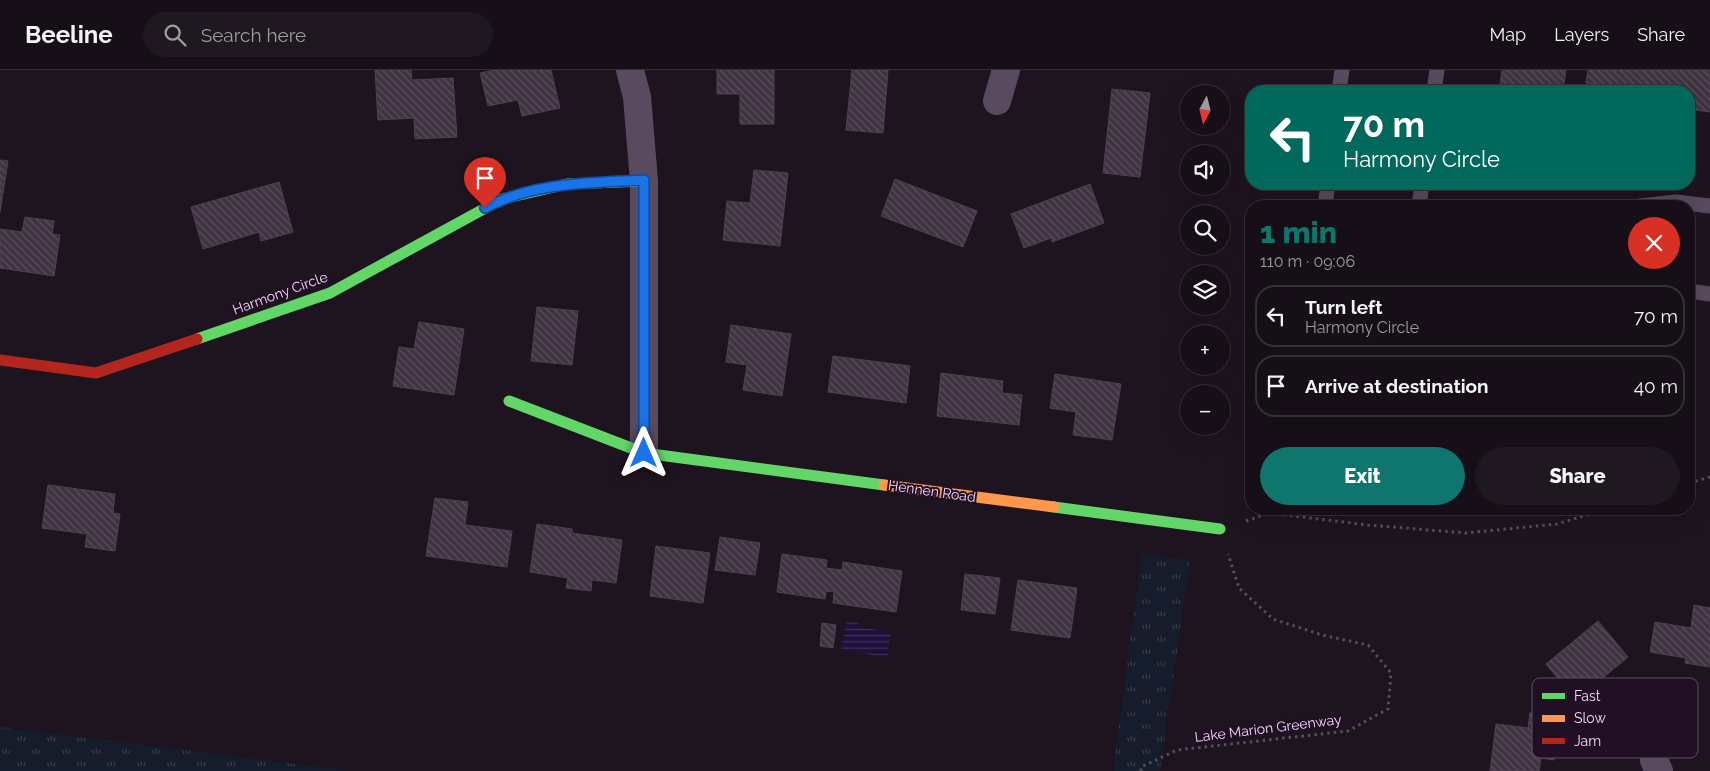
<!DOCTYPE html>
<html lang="en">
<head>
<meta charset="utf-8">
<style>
  :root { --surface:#160f17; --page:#1f1820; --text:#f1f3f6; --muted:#9e9ca1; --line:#352f36; --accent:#0f766e }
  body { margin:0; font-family:Raleway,sans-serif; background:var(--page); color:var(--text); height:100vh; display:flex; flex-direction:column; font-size:19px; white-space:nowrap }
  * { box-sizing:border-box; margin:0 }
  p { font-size:16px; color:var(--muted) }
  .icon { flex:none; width:28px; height:28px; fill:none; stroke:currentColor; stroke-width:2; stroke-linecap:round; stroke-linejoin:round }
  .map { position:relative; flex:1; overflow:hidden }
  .drawer { position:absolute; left:1245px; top:130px; width:450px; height:315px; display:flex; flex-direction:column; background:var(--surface); border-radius:20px; box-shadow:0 5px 20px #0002,0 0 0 1px var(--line) }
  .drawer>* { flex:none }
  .hud { position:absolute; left:1245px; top:15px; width:450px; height:105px; border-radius:20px; box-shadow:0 5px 20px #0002,0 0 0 1px var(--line); background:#00695c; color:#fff; overflow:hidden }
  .needle { width:32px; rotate:187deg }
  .controls { position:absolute; left:1180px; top:15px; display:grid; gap:10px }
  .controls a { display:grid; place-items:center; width:50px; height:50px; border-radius:50%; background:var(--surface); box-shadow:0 5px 20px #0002,0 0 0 1px var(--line); font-size:25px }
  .pin { position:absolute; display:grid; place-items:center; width:42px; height:42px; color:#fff; margin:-51px -21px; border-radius:50% 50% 50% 0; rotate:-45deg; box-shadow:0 0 5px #0007 }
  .pin .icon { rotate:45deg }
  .me { position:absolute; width:55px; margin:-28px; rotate:0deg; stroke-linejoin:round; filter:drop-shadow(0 0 4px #0008) }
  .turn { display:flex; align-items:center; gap:18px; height:105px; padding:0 15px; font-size:22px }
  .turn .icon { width:65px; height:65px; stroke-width:2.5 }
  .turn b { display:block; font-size:35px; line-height:42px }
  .round { display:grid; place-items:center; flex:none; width:52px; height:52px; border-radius:26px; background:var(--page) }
  .overview { display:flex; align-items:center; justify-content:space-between; height:85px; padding:0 15px }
  h1 { font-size:30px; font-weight:800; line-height:38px; color:var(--accent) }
  .cta { display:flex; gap:10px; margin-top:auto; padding:10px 15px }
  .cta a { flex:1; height:58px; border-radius:30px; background:var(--accent); color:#fff; font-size:20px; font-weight:800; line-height:58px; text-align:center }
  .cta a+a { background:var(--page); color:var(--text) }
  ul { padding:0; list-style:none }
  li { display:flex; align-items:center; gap:15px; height:62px; margin:0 10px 8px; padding:0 5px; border:2px solid var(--line); border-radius:20px }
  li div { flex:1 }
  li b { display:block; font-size:19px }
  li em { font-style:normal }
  header { display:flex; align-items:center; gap:30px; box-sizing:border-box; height:70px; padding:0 25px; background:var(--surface); border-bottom:1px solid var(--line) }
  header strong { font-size:24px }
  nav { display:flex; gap:28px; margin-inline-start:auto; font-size:18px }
  .search { width:350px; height:45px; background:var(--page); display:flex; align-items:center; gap:12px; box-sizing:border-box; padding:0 18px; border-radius:28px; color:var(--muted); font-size:19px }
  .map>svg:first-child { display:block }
  .park { fill:url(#park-tufts) }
  .water { fill:url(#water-rules) }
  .building { fill:url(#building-back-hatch); stroke:#4f4052 }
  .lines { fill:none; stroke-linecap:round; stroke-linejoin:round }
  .path { stroke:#534e61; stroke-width:3; stroke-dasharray:2.5 4; stroke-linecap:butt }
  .lane { stroke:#5a4a5f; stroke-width:15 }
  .street { stroke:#5a4a5f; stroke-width:28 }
  .fast { stroke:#63d668; stroke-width:11 }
  .slow { stroke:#ff974d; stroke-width:11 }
  .jam { stroke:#b3261e; stroke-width:11 }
  .route-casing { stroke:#114b97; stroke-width:12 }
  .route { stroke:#1a73e8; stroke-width:9 }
  .labels { text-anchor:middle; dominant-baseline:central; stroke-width:4; stroke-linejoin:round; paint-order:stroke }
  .street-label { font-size:14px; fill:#f4d7fc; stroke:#211024 }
  .key { fill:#211024; stroke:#604c65; stroke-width:1 }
  .key-label { font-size:14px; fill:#f4d7fc }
</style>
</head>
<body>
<header>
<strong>Beeline</strong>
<div class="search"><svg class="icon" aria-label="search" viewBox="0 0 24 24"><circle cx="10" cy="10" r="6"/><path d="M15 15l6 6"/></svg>Search here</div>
<nav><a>Map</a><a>Layers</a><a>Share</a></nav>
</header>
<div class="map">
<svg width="1710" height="701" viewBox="0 0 1710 701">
  <defs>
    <pattern id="park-tufts" width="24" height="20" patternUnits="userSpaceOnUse" patternTransform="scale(1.25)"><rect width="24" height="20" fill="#151c2b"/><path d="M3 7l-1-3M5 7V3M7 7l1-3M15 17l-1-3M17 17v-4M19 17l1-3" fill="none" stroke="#383c4b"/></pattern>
    <pattern id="water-rules" width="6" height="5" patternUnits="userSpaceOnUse" patternTransform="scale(1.25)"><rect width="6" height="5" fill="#1e0f3c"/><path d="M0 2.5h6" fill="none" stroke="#3f3159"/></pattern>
    <pattern id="building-back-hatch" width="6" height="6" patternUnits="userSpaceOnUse" patternTransform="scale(1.25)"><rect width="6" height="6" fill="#3f3241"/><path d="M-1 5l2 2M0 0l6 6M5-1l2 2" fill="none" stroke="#5b4f5d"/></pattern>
  </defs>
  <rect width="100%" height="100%" fill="#1e141f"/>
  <g class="park">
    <path d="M1142,484L1190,490L1160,701H1113Z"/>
    <path d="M0,657L351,701H0Z"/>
  </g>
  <path class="water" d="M847,551L859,553V557L891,562L887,588L841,579Z"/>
  <g class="building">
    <path d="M375,0H411L412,10L453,8L457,67L415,69L414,48L378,50Z"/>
    <path d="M495,0H551L560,38L522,46L518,30L488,36L480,3Z"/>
    <path d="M717,0H774V54H740V24H717Z"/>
    <path d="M852,0H888L883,63L846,60Z"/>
    <path d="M1502,0H1566L1563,21H1499Z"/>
    <path d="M1588,0H1710V42L1689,39V21H1608L1609,15L1586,13Z"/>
    <path d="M1112,19L1150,23L1140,107L1103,103Z"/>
    <path d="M0,90L8,91L0,142Z"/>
    <path d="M754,100L788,103L780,176L723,170L727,131L750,133Z"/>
    <path d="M895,109L977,141L963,177L881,146Z"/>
    <path d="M279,112L293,162L261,171L259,162L203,179L191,137Z"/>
    <path d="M1090,114L1104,153L1052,172L1051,168L1024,178L1011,144Z"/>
    <path d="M25,147L54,151L52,164L60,165L54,206L0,198V159L22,162Z"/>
    <path d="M537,237L578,241L572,295L531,291Z"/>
    <path d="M419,252L464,259L454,325L393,316L399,277L414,279Z"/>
    <path d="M731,255L791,264L782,326L743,320L747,295L726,292Z"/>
    <path d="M833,286L910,296L906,333L828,322Z"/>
    <path d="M941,303L1003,311L1002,323L1022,325L1019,355L937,346Z"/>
    <path d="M1055,304L1121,314L1112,370L1073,365L1076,342L1050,338Z"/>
    <path d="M48,415L115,424L113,443L120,444L115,481L85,477L87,464L42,458Z"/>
    <path d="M435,428L468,432L465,455L512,461L507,497L426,486Z"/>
    <path d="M537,454L572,459V463L622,470L616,513L592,510L591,521L566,518L568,508L530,502Z"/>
    <path d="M720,467L760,473L755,505L715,500Z"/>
    <path d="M656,476L710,483L703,533L650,526Z"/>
    <path d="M782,484L827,490L826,498L842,500L843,492L902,501L896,542L833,533L834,522L826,521L825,529L777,522Z"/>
    <path d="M965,504L1000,508L995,544L961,540Z"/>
    <path d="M1018,510L1077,518L1070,568L1011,560Z"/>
    <path d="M1694,535L1710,538V597L1685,593L1686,588L1650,582L1655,552L1691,558Z"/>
    <path d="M1598,551L1628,587L1576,630L1546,594Z"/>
    <path d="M822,553L836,555L833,578L820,576Z"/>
    <path d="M1530,643L1560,647L1554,690L1541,688L1539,701H1490L1496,654L1528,658Z"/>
  </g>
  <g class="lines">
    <g class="path">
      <path d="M1689,413L1710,407"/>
      <path d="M1246,451L1269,443L1368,455L1466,463L1557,454L1607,439"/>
      <path d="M1141,701V697L1177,680L1348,661L1388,639L1391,603L1368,575L1322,565L1273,549L1239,518L1228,484"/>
    </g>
    <g class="lane">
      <path d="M1339,21L1342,0"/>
      <path d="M1434,21L1437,0"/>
      <path d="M1325,136L1328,114"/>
      <path d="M1419,136L1422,114"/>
      <path d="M1640,136L1676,132L1710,136"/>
      <path d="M1689,221L1710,224"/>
    </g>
    <g class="street">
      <path d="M630,0L637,27L644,111V383"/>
      <path d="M997,31L1006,0"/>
      <path d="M1654,690L1659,701"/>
    </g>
    <g class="fast">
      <path d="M197,269L330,223L502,129L567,114L644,111"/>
      <path d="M509,331L644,383L884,415"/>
      <path d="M1054,437L1220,459"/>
    </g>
    <path class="slow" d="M884,415L1054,437"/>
    <path class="jam" d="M0,290L96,303L197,269"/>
  </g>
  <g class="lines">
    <g class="route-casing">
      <path id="route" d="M485,138C533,112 591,113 644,110V383"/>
    </g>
    <use href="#route" class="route"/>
  </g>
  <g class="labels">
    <g class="street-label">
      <text transform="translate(280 223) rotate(-20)">Harmony Circle</text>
      <text transform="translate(932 421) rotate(8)">Hennen Road</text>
      <text transform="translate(1268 658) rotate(-7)">Lake Marion Greenway</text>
    </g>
  </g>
  <rect x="1532" y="608" width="166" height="80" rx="8" class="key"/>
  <rect x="1542" y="623" width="23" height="6" fill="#63d668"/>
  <rect x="1542" y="645" width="23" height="7" fill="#ff974d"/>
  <rect x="1542" y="668" width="23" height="6" fill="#b3261e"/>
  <g class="key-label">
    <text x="1574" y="631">Fast</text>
    <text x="1574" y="653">Slow</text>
    <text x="1574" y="676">Jam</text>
  </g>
</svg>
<div class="controls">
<a><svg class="needle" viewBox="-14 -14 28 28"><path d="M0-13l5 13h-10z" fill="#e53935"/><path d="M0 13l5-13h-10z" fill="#9e9ca1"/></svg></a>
<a><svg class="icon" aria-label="sound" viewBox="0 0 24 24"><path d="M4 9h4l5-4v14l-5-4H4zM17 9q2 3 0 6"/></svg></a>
<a><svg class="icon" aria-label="search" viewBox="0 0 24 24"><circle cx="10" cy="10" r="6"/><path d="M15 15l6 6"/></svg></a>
<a><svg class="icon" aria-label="layers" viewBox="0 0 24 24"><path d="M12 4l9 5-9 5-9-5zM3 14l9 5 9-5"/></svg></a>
<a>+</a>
<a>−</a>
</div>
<div class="pin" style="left:485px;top:138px;background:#d93025"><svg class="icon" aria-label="arrive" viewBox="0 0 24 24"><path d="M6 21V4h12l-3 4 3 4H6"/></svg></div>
<svg class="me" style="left:644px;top:383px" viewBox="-20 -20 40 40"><path d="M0-17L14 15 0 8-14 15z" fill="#1a73e8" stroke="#fff" stroke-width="4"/></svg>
<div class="hud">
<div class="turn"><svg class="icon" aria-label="left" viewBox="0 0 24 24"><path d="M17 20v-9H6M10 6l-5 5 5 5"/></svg><div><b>70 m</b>Harmony Circle</div></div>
</div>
<section class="drawer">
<div class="overview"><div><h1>1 min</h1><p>110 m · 09:06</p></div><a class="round" style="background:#d93025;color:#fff"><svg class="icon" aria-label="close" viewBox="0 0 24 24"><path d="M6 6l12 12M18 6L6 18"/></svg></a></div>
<ul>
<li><svg class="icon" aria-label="left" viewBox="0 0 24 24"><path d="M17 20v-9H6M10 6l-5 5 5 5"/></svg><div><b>Turn left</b><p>Harmony Circle</p></div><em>70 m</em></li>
<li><svg class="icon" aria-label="arrive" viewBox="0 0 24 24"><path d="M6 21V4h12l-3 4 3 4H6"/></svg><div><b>Arrive at destination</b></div><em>40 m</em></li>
</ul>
<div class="cta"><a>Exit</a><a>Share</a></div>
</section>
</div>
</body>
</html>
